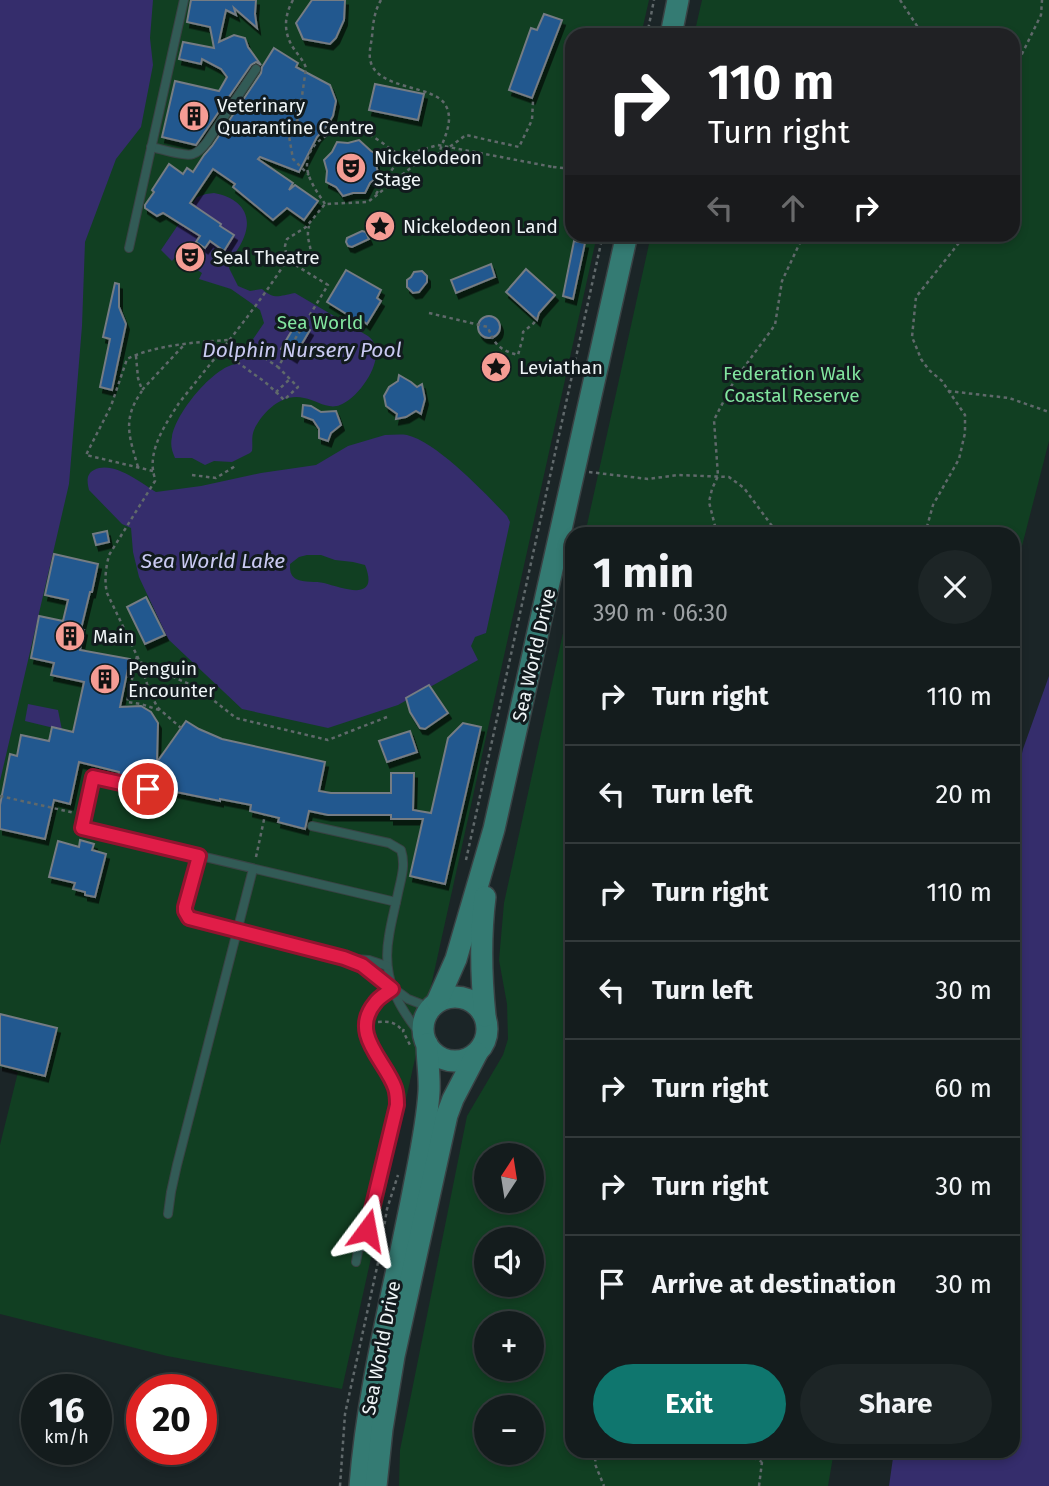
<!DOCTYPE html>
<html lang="en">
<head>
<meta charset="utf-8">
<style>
  :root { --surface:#141c1d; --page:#1d2526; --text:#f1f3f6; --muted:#9da1a4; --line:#333a3b; --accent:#0f766e }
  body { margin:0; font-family:"Fira Sans",sans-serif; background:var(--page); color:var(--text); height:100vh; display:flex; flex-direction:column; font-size:26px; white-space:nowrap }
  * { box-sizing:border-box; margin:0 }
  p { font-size:23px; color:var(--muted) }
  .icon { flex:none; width:38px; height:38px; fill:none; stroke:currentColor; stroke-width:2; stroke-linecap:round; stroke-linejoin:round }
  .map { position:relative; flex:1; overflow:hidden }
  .side { position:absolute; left:565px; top:527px; width:455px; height:931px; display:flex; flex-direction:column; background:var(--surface); border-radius:21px; box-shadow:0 4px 10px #0003,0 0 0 2px var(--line) }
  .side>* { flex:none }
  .top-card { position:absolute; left:565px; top:28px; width:455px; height:214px; border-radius:21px; box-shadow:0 4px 10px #0003,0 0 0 2px var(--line); background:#202124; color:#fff; overflow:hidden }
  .needle { width:46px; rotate:12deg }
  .fabs { position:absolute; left:474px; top:1143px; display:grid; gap:14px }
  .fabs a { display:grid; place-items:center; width:70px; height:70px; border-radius:50%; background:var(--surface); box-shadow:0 4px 10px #0003,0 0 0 2px var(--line); font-size:35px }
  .speed { position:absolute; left:21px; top:1374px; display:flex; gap:14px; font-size:35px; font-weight:700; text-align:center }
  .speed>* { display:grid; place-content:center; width:91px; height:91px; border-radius:50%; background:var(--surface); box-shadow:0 4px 10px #0003,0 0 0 2px var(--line); line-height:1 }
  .speed small { font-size:18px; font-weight:400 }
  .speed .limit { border:10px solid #d22; background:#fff; color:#111 }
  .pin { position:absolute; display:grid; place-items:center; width:60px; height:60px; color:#fff; margin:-30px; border:4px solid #fff; border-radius:50%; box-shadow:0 2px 7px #0007 }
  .me { position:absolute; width:77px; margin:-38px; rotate:13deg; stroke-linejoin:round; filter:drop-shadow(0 0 5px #0008) }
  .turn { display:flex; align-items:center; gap:24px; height:147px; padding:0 28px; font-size:32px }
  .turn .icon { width:91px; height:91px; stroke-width:2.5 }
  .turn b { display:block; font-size:49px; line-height:60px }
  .lanes { display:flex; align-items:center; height:66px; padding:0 28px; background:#0003; justify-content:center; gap:35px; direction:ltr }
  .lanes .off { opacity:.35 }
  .round { display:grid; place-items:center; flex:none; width:74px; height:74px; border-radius:37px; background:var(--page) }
  .headline { display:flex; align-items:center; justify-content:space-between; height:119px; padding:0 28px }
  h1 { font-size:42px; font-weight:700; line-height:52px }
  .cta { display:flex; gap:14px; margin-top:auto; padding:14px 28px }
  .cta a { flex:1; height:80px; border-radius:42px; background:var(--accent); color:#fff; font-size:28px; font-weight:700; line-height:80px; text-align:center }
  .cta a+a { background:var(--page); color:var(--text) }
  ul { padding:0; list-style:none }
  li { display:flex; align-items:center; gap:21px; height:98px; padding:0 28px; border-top:2px solid var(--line) }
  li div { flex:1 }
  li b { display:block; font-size:26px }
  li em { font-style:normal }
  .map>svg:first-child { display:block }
  .green { fill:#113f22; fill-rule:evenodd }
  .water { fill:#352d6c; fill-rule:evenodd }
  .building { fill:#23588f; stroke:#757b83; stroke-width:2; filter:url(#shadow) }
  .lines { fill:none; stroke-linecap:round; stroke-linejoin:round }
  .lane-casing { stroke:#394244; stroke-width:10 }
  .secondary-casing { stroke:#394244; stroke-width:24 }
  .path { stroke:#60696b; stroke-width:2.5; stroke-dasharray:3.5 3.5; stroke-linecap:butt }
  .lane { stroke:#325b56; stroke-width:8 }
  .secondary { stroke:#347b73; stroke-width:21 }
  .path-bridge { stroke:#60696b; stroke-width:2.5; stroke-dasharray:3.5 3.5; stroke-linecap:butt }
  .route-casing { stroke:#92132f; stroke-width:18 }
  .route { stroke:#e11d48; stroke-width:12 }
  .labels { text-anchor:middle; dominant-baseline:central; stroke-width:6; stroke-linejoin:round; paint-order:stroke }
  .poi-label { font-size:19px; fill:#eff5f7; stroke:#121b1e; text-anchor:start }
  .park-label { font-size:19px; fill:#82e59f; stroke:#121b1e }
  .street-label { font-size:19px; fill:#eff5f7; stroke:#121b1e }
  .water-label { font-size:21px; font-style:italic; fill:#cacaf2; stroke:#121b1e }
</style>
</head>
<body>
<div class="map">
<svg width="1049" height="1486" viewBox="0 0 1049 1486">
  <defs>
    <filter id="shadow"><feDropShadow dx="3" dy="5.5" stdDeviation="0" flood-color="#0009"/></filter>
  </defs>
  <rect width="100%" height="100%" fill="#1b2527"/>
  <g class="green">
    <path d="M124,0H649L641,35H572V234L597,235L342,1389L167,1356L0,1314V1145L18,1072L0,1067V643Z"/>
    <path d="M702,0H1049V441L1013,581V534H585L651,235L1013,234V35H694Z"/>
    <path d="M572,592V1451H834L828,1486H399L400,1450L467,1116L503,1055L508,1039L507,1004L499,960L504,903ZM486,1155H532V1200H486ZM486,1239H532V1284H486ZM486,1323H532V1368H486ZM486,1407H532V1452H486Z"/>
  </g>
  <g class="water">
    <path d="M0,0H153L150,38L153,65L141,127L116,159L85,242L82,326L69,484L0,781Z"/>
    <path d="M214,193C237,197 254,212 244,237C239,250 233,253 229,268L238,286L250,291L262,289C275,300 278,296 295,293L368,336C391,353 360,398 340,405C328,410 316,400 304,398C283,392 262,412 254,430C251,437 253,444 252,451L250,453L232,462L214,461L205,465L192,458H175C172,451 170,445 172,437C175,414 213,367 236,364L264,323L260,310L251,303L231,289L199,279L202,273L176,256L172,261L161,250L197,197L206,194Z"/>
    <path d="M385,435C392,435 400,434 407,435C437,442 486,494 507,516L510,522L486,633L475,637L471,646L478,660L398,705L328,728L242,709L168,639L139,577L133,552L131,528L122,524L89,490C87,482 86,474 94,470C113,460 141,483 156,492L201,486L261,473L316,465L348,446ZM307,555H321L335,560L353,562L365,565C380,603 343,588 324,583C316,581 304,583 296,579C290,575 290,571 290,564L299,557Z"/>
    <path d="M1049,676V1486H889L894,1451H1013V793L1023,749Z"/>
    <path d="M28,704L58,710L62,730L25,721Z"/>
  </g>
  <g class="building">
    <path d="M191,0H256L255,14L257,28L234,8L236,15L226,10L219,42L234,35L245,38L248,47L261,65L256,62L251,65L196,145L162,137L175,81L219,91L227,77L221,69L202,59L201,64L179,59L183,42L214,48L210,27L187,22Z"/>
    <path d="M312,0H345L344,20L336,38L330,44L303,39L296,23Z"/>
    <path d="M544,14L562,20L532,98L509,90L531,28L537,30Z"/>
    <path d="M274,48L298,63L296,67L330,85L336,101L333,116L327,126L317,137L299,172L260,157L258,159L293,183L289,190L295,185L318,201L304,220L287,208L273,220L233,187L235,184L213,169L190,203L221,224L220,226L234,235L224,251L210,241L205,248L196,242L200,236L163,213L157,216L145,208V205L154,192L152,190L169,164L183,174L187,168L193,172L204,155L212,146L261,73L262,67Z"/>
    <path d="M375,84L424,94L418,120L369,110Z"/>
    <path d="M359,140L371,151L376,154V165L379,176L370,183L365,193H353L343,196L336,187L326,182L327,171L324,160L332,152L337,142L348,143Z"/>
    <path d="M362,231L366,232L369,239L352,247L348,246L346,242L347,238Z"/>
    <path d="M574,241L585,243L573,299L563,296Z"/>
    <path d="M491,264L495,277L456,293L451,280Z"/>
    <path d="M526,269L555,295L539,313L537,320L506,292Z"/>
    <path d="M346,270L381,290L377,298L381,301L367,324L363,321L361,323L327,302Z"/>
    <path d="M422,271L427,276V282L419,292L413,293L407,287V280L411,277L414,272Z"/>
    <path d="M115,283L119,284V307L126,324L112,390L100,387L110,339L103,337Z"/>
    <circle cx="489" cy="327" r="11"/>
    <path d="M297,322L310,330L294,357L281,349Z"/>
    <path d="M399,375L411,382L417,387L422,384L425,399L421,414L416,411L406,417L396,419L397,414L386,406L384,396L389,387L398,381Z"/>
    <path d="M303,405L311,406L321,412L336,411L341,425L331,433L328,441L319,438V429L313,420L302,416Z"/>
    <path d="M107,531L109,542L96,545L93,534Z"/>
    <path d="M54,554L98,564L92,592H90L81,629L84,630L80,650L130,659L120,707L141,706L151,712L158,723L157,762L186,721L199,729L222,739L325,762L319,791L331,793H391V773H414L413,810L431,813L448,738L463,723L481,727L445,884L410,876L423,819H391V815H328L309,811L305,829L278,822L279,818L250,811L251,805L220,799V801L171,791L168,800L156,796L159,787L155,786V784L118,776L119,772L79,762L70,804L54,800L45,839L0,829V805L10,754L17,756L21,735L49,741L52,727L73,732L84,682L51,675L54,663L31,658L39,616L63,621L68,600L45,595Z"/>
    <path d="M146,597L165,635L145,644L127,607Z"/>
    <path d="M429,685L448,713L425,729L420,728L410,712L406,698Z"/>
    <path d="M410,731L417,752L387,762L379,741Z"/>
    <path d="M80,840L94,844L92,850L106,854L95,897L85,895V892L73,889L75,883L49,877L58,841L79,847Z"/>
    <path d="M0,1014L57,1028L45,1076L0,1065Z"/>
  </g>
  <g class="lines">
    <g class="lane-casing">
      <g id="lane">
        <path d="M151,147C161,149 185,157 193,154C199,152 204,146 207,142L256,69"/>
        <path d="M129,248L184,0"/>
        <path d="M148,789L93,777L82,828L396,902"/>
        <path d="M312,826L389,843L401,850C406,865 401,879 398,893C395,908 391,922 389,936C381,979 399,1009 426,1041"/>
        <path d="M199,856L185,907V911L189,918L344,958L362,965L408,999L431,1008"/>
        <path d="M354,959L369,960L387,966"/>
        <path d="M168,1214L171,1192L177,1165L253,869"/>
        <path d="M356,1262L359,1246L363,1247L397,1105C397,1100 397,1094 395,1089C386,1061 349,1034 375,1003C379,997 387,993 392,989"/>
      </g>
    </g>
    <g class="secondary-casing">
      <g id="secondary">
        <path d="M671,35L678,0"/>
        <circle cx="455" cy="1029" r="32"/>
        <path d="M437,1002L456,959L494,829L627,234"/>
        <path d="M485,1016C481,976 480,937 485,897"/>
        <path d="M360,1486C368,1384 395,1287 414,1187C420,1156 427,1124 429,1092C430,1076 427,1060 427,1044"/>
        <path d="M376,1486L382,1429L394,1356L447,1115L453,1099L477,1053"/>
      </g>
    </g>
    <g class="path">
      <path d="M293,0C284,16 283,33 294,49C298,55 304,61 306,68L299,117L289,136L293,159L309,175"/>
      <path d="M381,0C374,12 373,24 372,37C371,44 369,52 370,59C375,91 436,84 446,106C454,121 444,138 439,153"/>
      <path d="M900,0L923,35"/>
      <path d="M647,35L654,0"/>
      <path d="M1013,81L1021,56L1041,15L1042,0"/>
      <path d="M553,167L572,169"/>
      <path d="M376,194L401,156L438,145"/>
      <path d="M325,204C318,193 307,179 307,165C307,141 338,124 360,130C372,134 390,149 401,156"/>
      <path d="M287,260C326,255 303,248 309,226"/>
      <path d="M429,313L488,327C494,345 500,350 518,355L523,337V332L534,323L536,317"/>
      <path d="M247,346L278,367L328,285L287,260"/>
      <path d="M136,356L138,378L142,390L183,346"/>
      <path d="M237,362L265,382L276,392L290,379"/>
      <path d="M948,391L1009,398L1049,412"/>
      <path d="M276,392L284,400L298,387L278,367"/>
      <path d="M138,467C129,436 122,419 142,391"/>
      <path d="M153,471L86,455L111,406L127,359C155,345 197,342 228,340"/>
      <path d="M589,472L648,479L678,475L729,477L744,488L778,534"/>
      <path d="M192,475L216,478L237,465"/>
      <path d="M717,534L709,502L712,489L718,476L714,420L734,381L775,325L782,281L804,234"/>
      <path d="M925,534L933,505L959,459L965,433V415L942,381L929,370L921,359L917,349L912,337L916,297L966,234"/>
      <path d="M1013,575H1016"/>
      <path d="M137,656L127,702L141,704L162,711"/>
      <path d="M140,662L148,687L157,707L181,728"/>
      <path d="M387,717L328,740L236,718L198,688L140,662L107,593C104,580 106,567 109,555L155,481C155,477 153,473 153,470C150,446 167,422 179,403C217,355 254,312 287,260L285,246L287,239L306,227L325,204L368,202L413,166L444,151L466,135L519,147L532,120L533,101"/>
      <path d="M0,796L75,813"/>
      <path d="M256,857L265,815"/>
      <path d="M466,860L603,234"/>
      <path d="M378,1022C390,1021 395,1022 403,1031"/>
      <path d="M404,1029L403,1031L410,1045"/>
      <path d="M596,1451L595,1464L604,1486"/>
      <path d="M741,1451L762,1462"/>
      <path d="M340,1486L345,1414L379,1258L387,1209L398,1175"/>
      <path d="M759,1486L762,1462L770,1451"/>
    </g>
    <use href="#lane" class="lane"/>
    <use href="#secondary" class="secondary"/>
    <path class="path-bridge" d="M438,145L553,167"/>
  </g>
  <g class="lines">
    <g class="route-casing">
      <path id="route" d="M148,789L93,777L82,828L199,856L185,907V911L189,918L344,958L362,965L392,989C387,993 379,997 375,1003C349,1034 386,1061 395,1088C397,1094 397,1100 397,1105L367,1230"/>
    </g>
    <use href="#route" class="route"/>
  </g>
  <defs>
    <g id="building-disc" transform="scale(1.575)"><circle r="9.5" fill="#f59c94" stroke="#121b1e"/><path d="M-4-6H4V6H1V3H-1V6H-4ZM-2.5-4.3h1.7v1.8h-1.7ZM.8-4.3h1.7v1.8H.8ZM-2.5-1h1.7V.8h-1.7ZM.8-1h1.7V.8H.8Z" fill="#111"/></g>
    <g id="theatre-disc" transform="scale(1.575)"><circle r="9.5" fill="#f59c94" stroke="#121b1e"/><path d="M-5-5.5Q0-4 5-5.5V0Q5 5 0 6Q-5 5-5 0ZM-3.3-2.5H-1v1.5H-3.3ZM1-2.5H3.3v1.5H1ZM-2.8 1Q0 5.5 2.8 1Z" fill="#111"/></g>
    <g id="sight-disc" transform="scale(1.575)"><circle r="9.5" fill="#f59c94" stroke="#121b1e"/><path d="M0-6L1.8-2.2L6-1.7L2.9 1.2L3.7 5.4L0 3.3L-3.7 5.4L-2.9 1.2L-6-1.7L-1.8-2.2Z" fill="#111"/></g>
  </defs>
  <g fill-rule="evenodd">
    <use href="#building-disc" x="194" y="116"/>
    <use href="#theatre-disc" x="351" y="168"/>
    <use href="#sight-disc" x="380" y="226"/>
    <use href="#theatre-disc" x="190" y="257"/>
    <use href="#sight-disc" x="496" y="367"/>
    <use href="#building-disc" x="70" y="636"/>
    <use href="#building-disc" x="105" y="679"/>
  </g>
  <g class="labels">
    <g class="poi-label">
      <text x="217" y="105">Veterinary<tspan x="217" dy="22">Quarantine Centre</tspan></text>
      <text x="374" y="157">Nickelodeon<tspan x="374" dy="22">Stage</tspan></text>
      <text x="403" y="226">Nickelodeon Land</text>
      <text x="213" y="257">Seal Theatre</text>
      <text x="519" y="367">Leviathan</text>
      <text x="93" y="636">Main</text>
      <text x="128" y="668">Penguin<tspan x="128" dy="22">Encounter</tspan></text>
    </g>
    <g class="park-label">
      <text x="320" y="322">Sea World</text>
      <text x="792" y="373">Federation Walk<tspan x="792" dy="22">Coastal Reserve</tspan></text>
    </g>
    <g class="street-label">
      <text transform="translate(534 655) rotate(-77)">Sea World Drive</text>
      <text transform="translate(381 1348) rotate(-79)">Sea World Drive</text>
    </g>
    <g class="water-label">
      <text x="302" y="350">Dolphin Nursery Pool</text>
      <text x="213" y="561">Sea World Lake</text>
    </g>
  </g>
</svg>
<div class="fabs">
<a><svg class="needle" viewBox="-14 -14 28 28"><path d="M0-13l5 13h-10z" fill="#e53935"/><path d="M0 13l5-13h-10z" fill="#9da1a4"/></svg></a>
<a><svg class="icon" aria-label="sound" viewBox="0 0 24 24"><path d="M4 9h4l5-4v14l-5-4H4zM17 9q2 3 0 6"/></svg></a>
<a>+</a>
<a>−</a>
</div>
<div class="speed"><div>16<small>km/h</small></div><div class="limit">20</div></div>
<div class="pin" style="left:148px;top:789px;background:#d93025"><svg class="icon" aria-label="arrive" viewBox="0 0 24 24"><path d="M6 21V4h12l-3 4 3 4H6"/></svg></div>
<svg class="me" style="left:367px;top:1230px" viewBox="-20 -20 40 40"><path d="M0-17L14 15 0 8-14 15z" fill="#e11d48" stroke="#fff" stroke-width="4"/></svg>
<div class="top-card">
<div class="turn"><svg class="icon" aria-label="right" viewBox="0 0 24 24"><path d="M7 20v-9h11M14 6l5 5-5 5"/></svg><div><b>110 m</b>Turn right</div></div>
<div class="lanes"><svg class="icon off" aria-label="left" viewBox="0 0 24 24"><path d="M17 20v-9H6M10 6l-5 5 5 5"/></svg><svg class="icon off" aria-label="ahead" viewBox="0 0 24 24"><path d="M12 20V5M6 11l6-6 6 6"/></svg><svg class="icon" aria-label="right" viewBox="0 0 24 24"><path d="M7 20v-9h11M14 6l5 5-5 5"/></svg></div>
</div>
<section class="side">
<div class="headline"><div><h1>1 min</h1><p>390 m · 06:30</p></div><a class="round"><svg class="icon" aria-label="close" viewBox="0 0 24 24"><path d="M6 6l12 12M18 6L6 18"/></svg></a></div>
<ul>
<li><svg class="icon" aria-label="right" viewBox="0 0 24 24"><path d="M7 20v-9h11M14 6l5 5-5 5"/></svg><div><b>Turn right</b></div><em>110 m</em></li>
<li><svg class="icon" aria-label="left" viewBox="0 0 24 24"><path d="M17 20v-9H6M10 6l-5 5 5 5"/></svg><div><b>Turn left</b></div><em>20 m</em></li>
<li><svg class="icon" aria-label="right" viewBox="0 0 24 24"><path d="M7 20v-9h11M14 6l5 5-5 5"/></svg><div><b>Turn right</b></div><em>110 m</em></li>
<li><svg class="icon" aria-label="left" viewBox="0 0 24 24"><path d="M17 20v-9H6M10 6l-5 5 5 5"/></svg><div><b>Turn left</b></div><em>30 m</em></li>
<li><svg class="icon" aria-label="right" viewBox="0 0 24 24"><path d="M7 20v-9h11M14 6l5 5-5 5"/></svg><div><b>Turn right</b></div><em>60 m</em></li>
<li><svg class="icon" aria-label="right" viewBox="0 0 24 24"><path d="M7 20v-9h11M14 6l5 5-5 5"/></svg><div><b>Turn right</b></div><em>30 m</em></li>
<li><svg class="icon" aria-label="arrive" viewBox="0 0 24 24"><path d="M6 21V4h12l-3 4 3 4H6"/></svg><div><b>Arrive at destination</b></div><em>30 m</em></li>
</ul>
<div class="cta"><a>Exit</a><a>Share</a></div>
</section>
</div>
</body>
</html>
